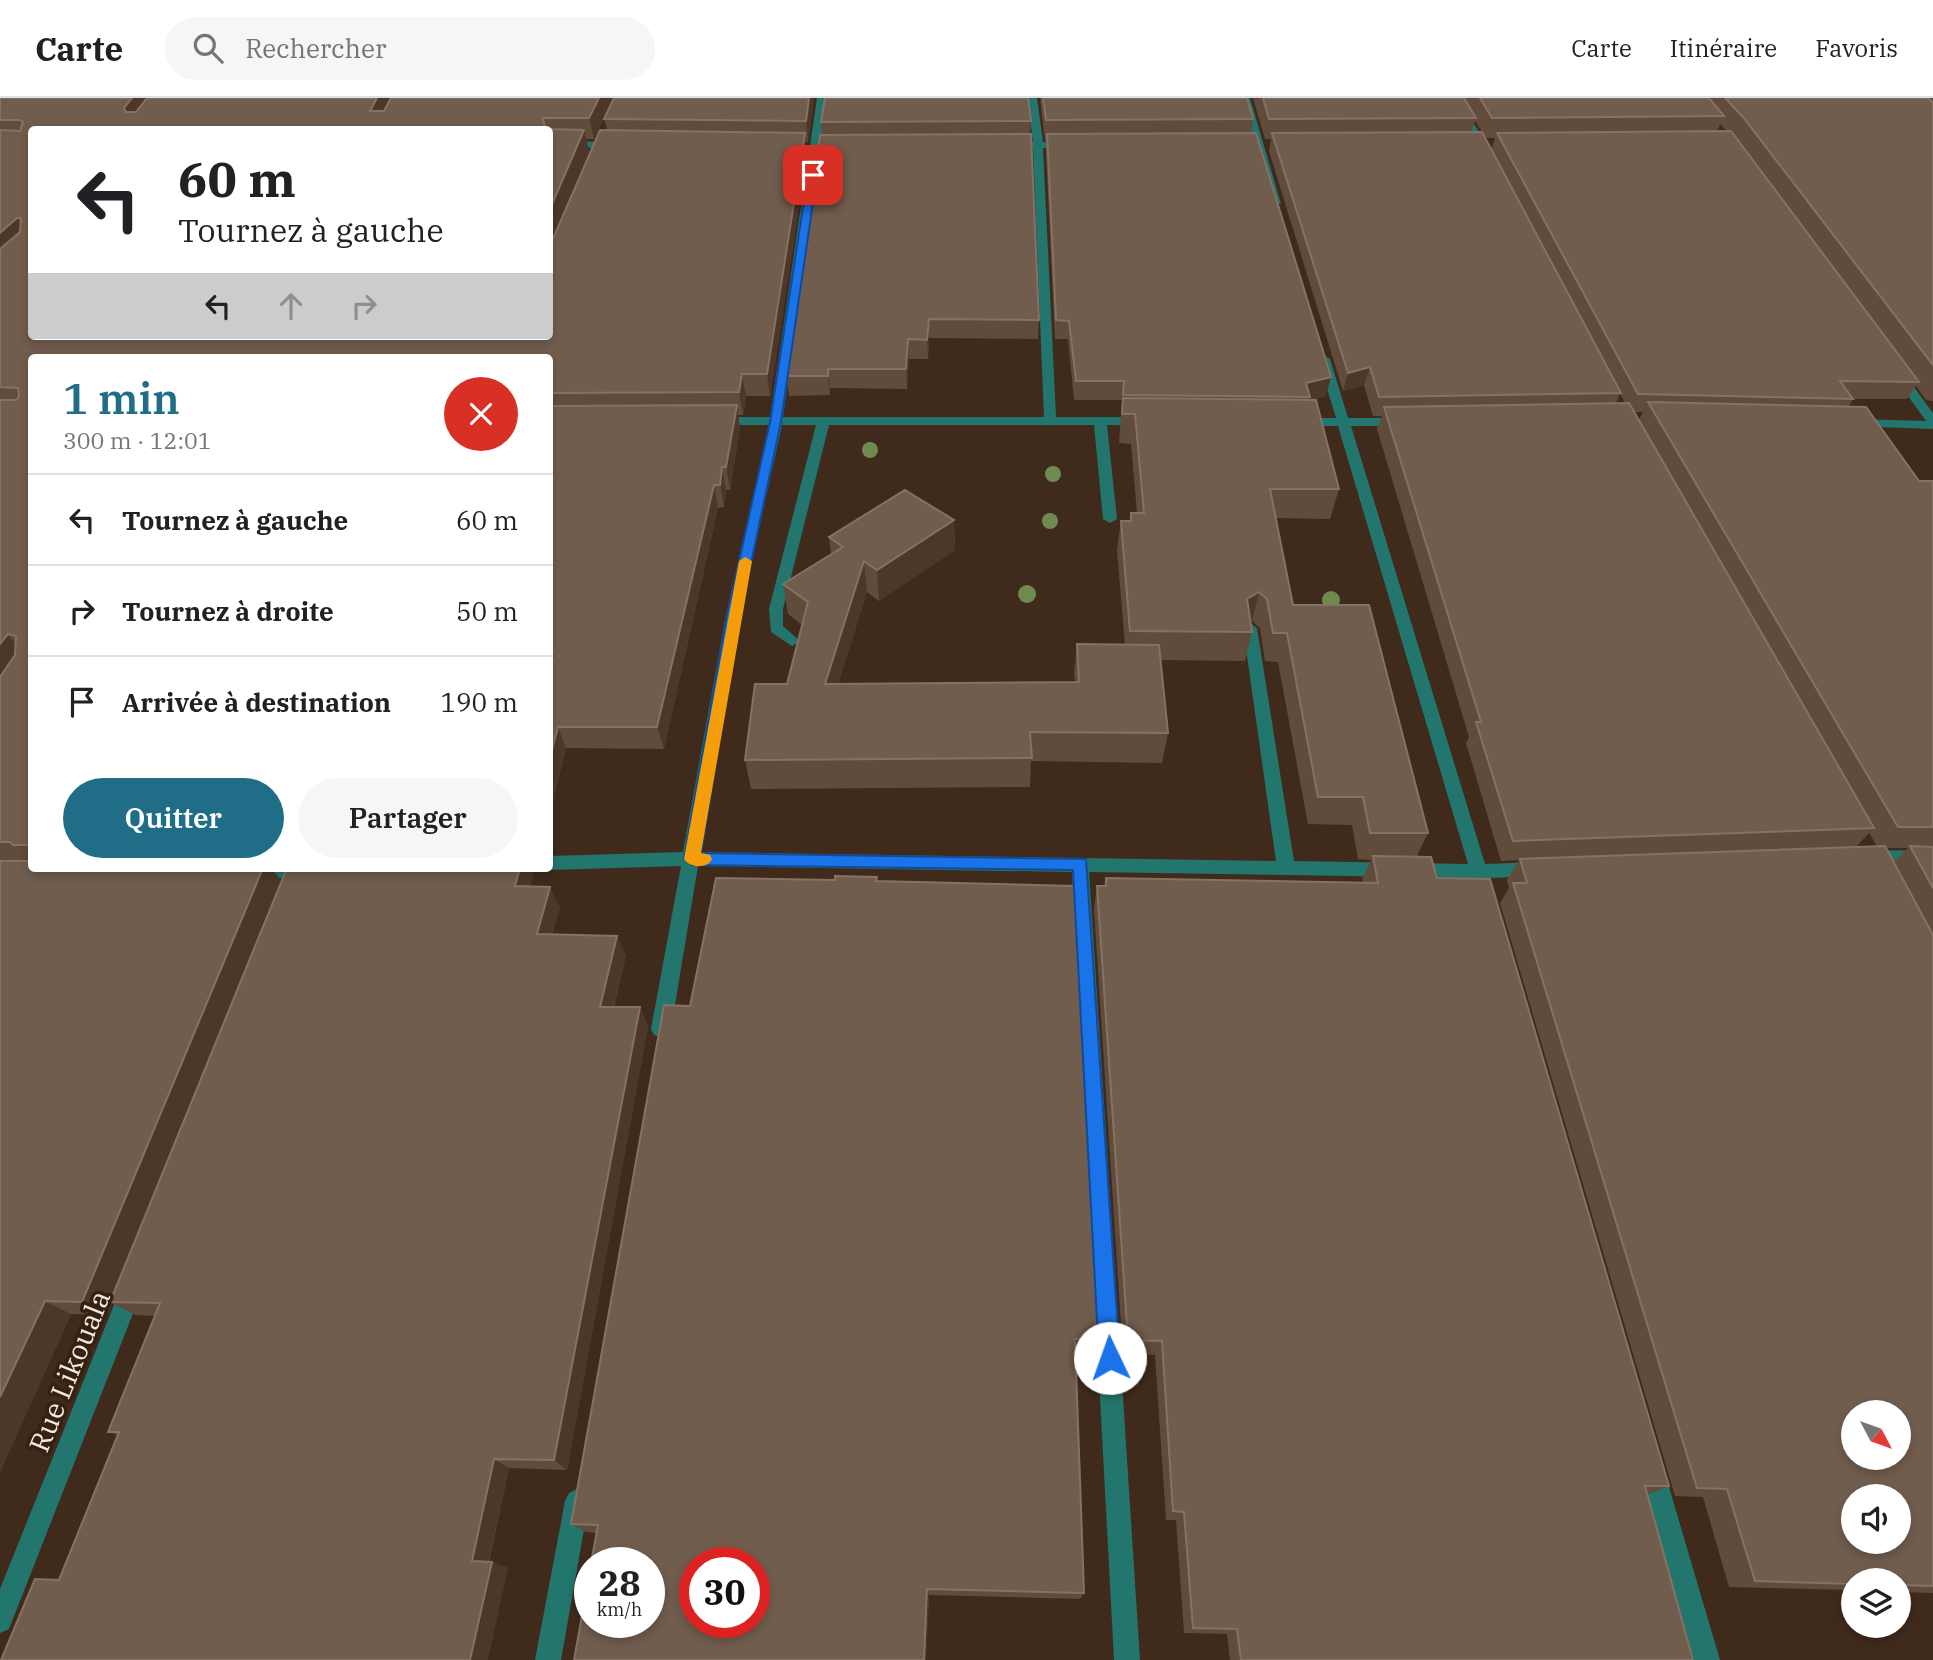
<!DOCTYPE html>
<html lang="fr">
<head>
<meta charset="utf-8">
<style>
  :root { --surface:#fff; --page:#f6f6f6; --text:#202124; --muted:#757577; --line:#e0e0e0; --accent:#1f6d86 }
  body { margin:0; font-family:"IBM Plex Serif",serif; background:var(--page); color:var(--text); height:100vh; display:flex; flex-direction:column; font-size:26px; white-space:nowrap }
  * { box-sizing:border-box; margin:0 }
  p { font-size:23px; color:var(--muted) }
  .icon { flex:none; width:38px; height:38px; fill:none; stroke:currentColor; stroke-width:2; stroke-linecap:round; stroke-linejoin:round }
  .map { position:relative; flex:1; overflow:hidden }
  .details { position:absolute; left:28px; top:256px; width:525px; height:518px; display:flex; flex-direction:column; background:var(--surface); border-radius:7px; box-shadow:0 4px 10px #0003 }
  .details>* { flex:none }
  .guide { position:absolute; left:28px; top:28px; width:525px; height:214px; border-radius:7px; box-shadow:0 4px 10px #0003; background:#fff; color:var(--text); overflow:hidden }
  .needle { width:46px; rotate:131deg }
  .tools { position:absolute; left:1841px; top:1302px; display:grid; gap:14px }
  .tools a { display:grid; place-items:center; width:70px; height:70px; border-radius:50%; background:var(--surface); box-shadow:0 4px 10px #0003; font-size:35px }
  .speed { position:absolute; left:574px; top:1449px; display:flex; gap:14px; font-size:35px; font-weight:700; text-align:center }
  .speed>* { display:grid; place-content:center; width:91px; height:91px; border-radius:50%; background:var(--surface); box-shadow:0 4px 10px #0003; line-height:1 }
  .speed small { font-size:18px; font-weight:400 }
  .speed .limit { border:10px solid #d22; background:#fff; color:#111 }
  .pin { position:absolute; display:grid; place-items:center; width:60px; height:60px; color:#fff; margin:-30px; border-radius:14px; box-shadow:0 4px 10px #0006 }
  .me { position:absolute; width:77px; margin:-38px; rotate:357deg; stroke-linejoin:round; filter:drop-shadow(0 0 5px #0008) }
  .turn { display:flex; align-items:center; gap:24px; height:147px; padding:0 35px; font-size:32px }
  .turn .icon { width:91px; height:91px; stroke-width:2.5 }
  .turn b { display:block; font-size:49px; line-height:60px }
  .lanes { display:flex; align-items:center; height:66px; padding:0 35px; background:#0003; justify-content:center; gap:35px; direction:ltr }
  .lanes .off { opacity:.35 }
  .round { display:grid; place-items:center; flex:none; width:74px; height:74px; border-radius:37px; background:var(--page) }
  .overview { display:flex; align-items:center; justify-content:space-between; height:119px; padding:0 35px }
  h1 { font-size:42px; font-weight:600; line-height:52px; color:var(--accent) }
  .button { display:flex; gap:14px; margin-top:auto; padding:14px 35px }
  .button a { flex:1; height:80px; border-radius:42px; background:var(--accent); color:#fff; font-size:28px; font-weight:600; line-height:80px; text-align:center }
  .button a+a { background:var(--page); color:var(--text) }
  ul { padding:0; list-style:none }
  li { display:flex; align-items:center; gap:21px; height:91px; padding:0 35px; border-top:2px solid var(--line) }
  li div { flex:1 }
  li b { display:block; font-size:26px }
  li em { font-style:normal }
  header { display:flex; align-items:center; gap:42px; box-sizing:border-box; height:98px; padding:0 35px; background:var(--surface); border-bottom:2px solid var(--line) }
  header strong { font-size:33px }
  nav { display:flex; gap:38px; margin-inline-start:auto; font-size:24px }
  .search { width:490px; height:63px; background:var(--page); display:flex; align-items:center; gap:18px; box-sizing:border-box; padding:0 24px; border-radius:38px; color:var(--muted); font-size:26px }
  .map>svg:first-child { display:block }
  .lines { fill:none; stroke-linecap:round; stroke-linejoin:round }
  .minor { fill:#22766d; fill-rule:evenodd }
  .tree { fill:#6e8a4e }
  .wall { fill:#614c3c; fill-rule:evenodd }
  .shaded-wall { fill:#4d3728 }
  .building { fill:#715d4e; stroke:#867264; stroke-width:2; fill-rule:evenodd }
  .route { fill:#1a73e8; stroke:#114b97; stroke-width:2 }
  .slow { fill:#f59e0b }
  .labels { text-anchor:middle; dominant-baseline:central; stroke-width:7; stroke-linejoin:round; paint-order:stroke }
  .near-street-label { font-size:28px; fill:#f6e8de; stroke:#352112 }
</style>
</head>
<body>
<header>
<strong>Carte</strong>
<div class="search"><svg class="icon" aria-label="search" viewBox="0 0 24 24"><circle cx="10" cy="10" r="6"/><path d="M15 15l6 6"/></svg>Rechercher</div>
<nav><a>Carte</a><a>Itinéraire</a><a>Favoris</a></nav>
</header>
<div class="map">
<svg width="1933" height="1562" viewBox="0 0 1933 1562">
  <rect width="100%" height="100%" fill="#402a1c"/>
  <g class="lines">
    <g class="minor">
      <path d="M817,0H827L783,319H1044L1033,50H1008L1003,47L1008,44H1033L1027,0H1037L1043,44H1067L1072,47L1067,50H1043L1056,319H1144L1150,323L1144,327H1107L1117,421L1110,425L1103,421L1094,327H829L783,511V528L800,543L792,548L771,534L769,511L816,327H782L740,517L700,754L1276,763L1243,530L1250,525L1257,530L1294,763L1468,766L1338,328H1298L1292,324L1298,320H1336L1318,261L1324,257L1330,261L1348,320H1403L1409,324L1403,328H1351L1485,766L1536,764L1542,766L1545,771L1542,776L1536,778L1489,780L1497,804L1494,809L1488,811L1482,809L1472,780L1089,774L1140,1562H1114L1072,774L698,768L671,931L668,937L661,939L654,937L651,931L681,768L550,772L544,770H550V758L683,754L726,517L769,327H717L711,323L717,319H770Z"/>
      <path d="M1240,0H1250L1281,106L1272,104Z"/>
      <path d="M1448,0H1458L1492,55L1490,57H1484Z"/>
      <path d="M550,43L616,44L621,47L616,50L550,49Z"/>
      <path d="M1898,272L1902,273L1933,315V331L1851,328V322L1855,321L1926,323L1892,276Z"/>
      <path d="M1869,752L1933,753V767L1869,766L1863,764L1860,759L1863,754Z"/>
      <path d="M245,770H315L317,773L314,778L308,780L252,781L246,779L243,774Z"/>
      <path d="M132,1179L140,1182L143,1190L9,1531L0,1535V1491L124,1182Z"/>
      <path d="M1652,1360L1660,1364L1664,1372L1720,1562H1694L1640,1372L1644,1364Z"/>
      <path d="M577,1391L585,1395L589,1403L561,1562H535L565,1403L569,1395Z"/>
    </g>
  </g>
  <g class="tree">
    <circle cx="870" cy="352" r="8"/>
    <circle cx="1053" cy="376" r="8"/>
    <circle cx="1050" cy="423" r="8"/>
    <circle cx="1027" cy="496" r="9"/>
    <circle cx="1331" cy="502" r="9"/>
  </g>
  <g class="wall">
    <path d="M0,0H613L594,41H586L589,53L550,144L552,143L607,32L604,21L614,0H814L808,44H806L807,56L770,298H746L743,317H738L740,330L730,392H726L724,409L718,410L664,651L566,650L550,715V259H32V770L281,783L535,770L530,788L560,809L552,836L626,857L614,909H640L648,928L567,1372L509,1370L489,1464H492L508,1470L59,1482L118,1337L108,1334L155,1218L135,1217L112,1205L108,1217L71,1216L0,1374ZM550,32V238H32Z"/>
    <path d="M1040,0H1247L1253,21L1251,35L1326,298L1311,302L1339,391L1330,421L1275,420L1293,507L1428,735L1417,758L1437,780L1669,1388L1647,1397L1693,1562H1230L1227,1536L1184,1535L1176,1422H1166L1155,1257L1123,1256L1094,811L1097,788H1104L1106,780L1363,784L1362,781L1371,762L1358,761L1352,727L1308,726L1278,564L1265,563L1260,530L1252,523H1251L1252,534L1245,563L1161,562L1168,635L1162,665L1031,663L1030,689L751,691L745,662L787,586L802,527L788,516L783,486L831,456L829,439L954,422L955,452L879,503L867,494L838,586L1075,585L1074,576L1077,546L1125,547L1117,452L1121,423H1130L1131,415H1137L1131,346L1119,345L1122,302H1074L1068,241H1055L1046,54V43H1045Z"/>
    <path d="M1253,0H1933V303L1926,302L1916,288L1907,301H1853L1848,309L1919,383H1933V1495L1899,1494V1482H1853V1492L1729,1489L1703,1399L1675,1398L1500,805L1509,790L1507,782L1519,762L1501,763L1466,645L1469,639L1377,331L1382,318H1373L1364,287L1343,293L1269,53L1271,41H1265ZM1475,23L1482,34H1471ZM1720,26L1727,33L1717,34ZM1485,40H1495L1491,52ZM1620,296L1625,305H1616ZM1634,314H1643L1639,322ZM1869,735L1877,748L1856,749ZM1886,750H1908L1894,764Z"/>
    <path d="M1031,23L1030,36L1039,222L1038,241L929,240L928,261H909L907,291L830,290V297L789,298L786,278L822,37L821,24Z"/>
    <path d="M877,783L1099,1241L1095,1255H1075L1084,1495L1080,1501L929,1497L926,1562H574L597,1435L586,1434L571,1426L690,908Z"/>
  </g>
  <g class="shaded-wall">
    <path d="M132,0H158L135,30L124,10Z"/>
    <path d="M377,0H396L379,32L370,13Z"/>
    <path d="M599,0H613L594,41L589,20Z"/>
    <path d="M809,0H814L808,44L806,23Z"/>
    <path d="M584,32L589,53L550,146V111Z"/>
    <path d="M805,35L807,56L770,298L767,276Z"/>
    <path d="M17,120L30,142L0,169V135Z"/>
    <path d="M929,221V240L928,261L927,242Z"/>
    <path d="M908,241L909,261L907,291L906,271Z"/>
    <path d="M1370,269L1364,287L1343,293L1348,275Z"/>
    <path d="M828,271L830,290V297L828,278Z"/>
    <path d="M742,276L746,298L743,317L739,294Z"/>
    <path d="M1331,279L1326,298L1309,303L1310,299L1306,285Z"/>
    <path d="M737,307L740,330L730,392L726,369Z"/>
    <path d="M722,369L726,392L724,409L720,387Z"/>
    <path d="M714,387L718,410L664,651L657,629Z"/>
    <path d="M954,422L955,452L879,503L877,472Z"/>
    <path d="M864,463L867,494L829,616L825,586Z"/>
    <path d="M1259,494L1252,523L1240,530L1247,501Z"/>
    <path d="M8,536L26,558L0,595V546Z"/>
    <path d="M558,629L566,650L550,715V659Z"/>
    <path d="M263,770H271L282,784L110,1204L112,1205L108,1217L82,1204Z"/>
    <path d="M520,770H535L525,808L515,788Z"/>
    <path d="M550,789L560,809L547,856L537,836Z"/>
    <path d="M617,838L626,857L609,927L600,909Z"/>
    <path d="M640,909L648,928L567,1372L554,1362Z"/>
    <path d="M45,1203L71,1216L0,1374V1299Z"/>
    <path d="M494,1361L509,1370L487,1470L472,1463Z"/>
    <path d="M492,1464L508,1470L488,1562H470Z"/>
    <path d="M927,1491L929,1497L926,1562H924Z"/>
  </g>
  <g class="building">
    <path d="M0,0H132L124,10L126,14H136L147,0H377L370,13H384L391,0H599L589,20H543L545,31L584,32L550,111V32H32V238H550V145L552,143L600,32L805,35L767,276H742L739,294L550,295V259H32V747H13L10,744H0V579L15,557L16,538L8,536L0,546V302H16L19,299L18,290L0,289V151L20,134L21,120H17L0,135V32L20,33L23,24L20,22H0Z"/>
    <path d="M614,0H809L806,23L604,21Z"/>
    <path d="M825,0H1028L1031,23L821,24Z"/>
    <path d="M1043,0H1247L1253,21L1046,22Z"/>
    <path d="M1263,0H1464L1476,20L1269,21Z"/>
    <path d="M1480,0H1709L1724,18L1492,20Z"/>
    <path d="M1725,0H1928L1933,5V267L1743,19Z"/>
    <path d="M1731,33L1919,284L1840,283L1853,301L1638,296L1497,35Z"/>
    <path d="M1482,34L1621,295L1379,299L1370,269L1348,275L1272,35Z"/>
    <path d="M1256,35L1331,279L1306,285L1310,299L1123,297L1124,283H1076L1069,223L1056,222L1047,36Z"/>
    <path d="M1031,36L1039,222L929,221L927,242L908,241L906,271H828V278H786L820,37Z"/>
    <path d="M1123,300L1316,302L1339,391H1270L1293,507H1369L1428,735H1370L1363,699H1318L1287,535H1273L1267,501L1259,494L1247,501L1252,534L1130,533L1121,423H1131V415H1144L1135,316H1122Z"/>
    <path d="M1648,304L1866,309L1919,383H1933V729H1898Z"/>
    <path d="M1629,305L1874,730L1513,743L1476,624H1481L1384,309Z"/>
    <path d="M737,307L726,369H722L720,387H714L657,629H558L550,659V308Z"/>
    <path d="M905,392L954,422L877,472L864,463L825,586L1079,584L1077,546L1159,547L1168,635L1030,634L1032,660L745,662L755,586H787L808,504L783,486L843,449L829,439Z"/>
    <path d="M1885,748L1933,837V1488L1899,1487V1482H1853V1486L1755,1483L1727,1391L1697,1390L1513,785H1527L1520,761ZM1853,1314H1899V1360H1853ZM1853,1398H1899V1444H1853Z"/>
    <path d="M1910,748L1933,749V790Z"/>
    <path d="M1373,758L1431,759L1437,780L1490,781L1669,1388H1645L1693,1562H1241L1237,1531L1193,1530L1184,1414L1173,1413L1162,1243L1128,1242L1097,788H1106V780L1378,785Z"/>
    <path d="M0,763H32V770H263L82,1204L45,1203L0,1299Z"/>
    <path d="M287,770H520L515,788L550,789L537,836L617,838L600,909H640L554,1362L494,1361L472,1463L492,1464L470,1562H1L35,1481L59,1482L119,1334H108L160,1205L110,1204Z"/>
    <path d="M835,778L877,779L876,783L1074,788L1099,1241H1075L1084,1495L927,1491L924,1562H574L590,1473V1524H649V1465H591L598,1427L571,1426L664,907L690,908L716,780L835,782ZM695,1465H754V1524H695Z"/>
  </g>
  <path class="route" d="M813,74L817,77L781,324L740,517L701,755L1086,761L1120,1260L1117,1267L1110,1270L1102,1267L1099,1260L1073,772L692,767L684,761L727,517L770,324L808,77Z"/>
  <path class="slow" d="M745,459L752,463L701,755L710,757L712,761C708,771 689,770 684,761L739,463Z"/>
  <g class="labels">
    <g class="near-street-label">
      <text transform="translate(69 1273) rotate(-68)">Rue Likouala</text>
    </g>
  </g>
</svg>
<div class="tools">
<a><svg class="needle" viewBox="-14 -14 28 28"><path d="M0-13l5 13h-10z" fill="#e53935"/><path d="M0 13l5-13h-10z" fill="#757577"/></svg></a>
<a><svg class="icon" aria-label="sound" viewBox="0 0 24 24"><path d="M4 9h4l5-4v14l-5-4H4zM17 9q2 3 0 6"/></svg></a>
<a><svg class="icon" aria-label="layers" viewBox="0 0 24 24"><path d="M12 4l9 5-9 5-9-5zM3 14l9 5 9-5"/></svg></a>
</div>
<div class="speed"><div>28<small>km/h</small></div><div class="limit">30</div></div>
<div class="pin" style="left:813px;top:77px;background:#d93025"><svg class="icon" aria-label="arrive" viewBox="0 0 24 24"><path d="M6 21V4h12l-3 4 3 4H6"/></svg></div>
<svg class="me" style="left:1110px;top:1260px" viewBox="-20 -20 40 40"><circle r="19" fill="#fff"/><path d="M0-13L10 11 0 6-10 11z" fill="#1a73e8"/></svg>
<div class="guide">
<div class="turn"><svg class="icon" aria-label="left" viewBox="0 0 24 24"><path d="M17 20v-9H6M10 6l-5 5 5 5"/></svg><div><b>60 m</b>Tournez à gauche</div></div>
<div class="lanes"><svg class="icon" aria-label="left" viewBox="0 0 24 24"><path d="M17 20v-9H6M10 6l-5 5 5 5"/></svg><svg class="icon off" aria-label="ahead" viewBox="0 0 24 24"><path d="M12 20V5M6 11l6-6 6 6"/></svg><svg class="icon off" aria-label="right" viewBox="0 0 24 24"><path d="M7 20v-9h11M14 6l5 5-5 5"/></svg></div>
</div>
<section class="details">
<div class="overview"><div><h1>1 min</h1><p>300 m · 12:01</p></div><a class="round" style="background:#d93025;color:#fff"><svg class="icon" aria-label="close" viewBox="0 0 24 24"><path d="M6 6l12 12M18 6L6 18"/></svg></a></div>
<ul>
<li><svg class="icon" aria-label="left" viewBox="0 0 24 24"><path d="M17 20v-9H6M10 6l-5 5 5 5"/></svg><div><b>Tournez à gauche</b></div><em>60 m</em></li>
<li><svg class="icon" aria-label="right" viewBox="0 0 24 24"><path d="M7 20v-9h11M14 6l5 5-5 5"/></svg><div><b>Tournez à droite</b></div><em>50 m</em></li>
<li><svg class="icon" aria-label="arrive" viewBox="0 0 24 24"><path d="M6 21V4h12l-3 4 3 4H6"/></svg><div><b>Arrivée à destination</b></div><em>190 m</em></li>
</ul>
<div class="button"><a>Quitter</a><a>Partager</a></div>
</section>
</div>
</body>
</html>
